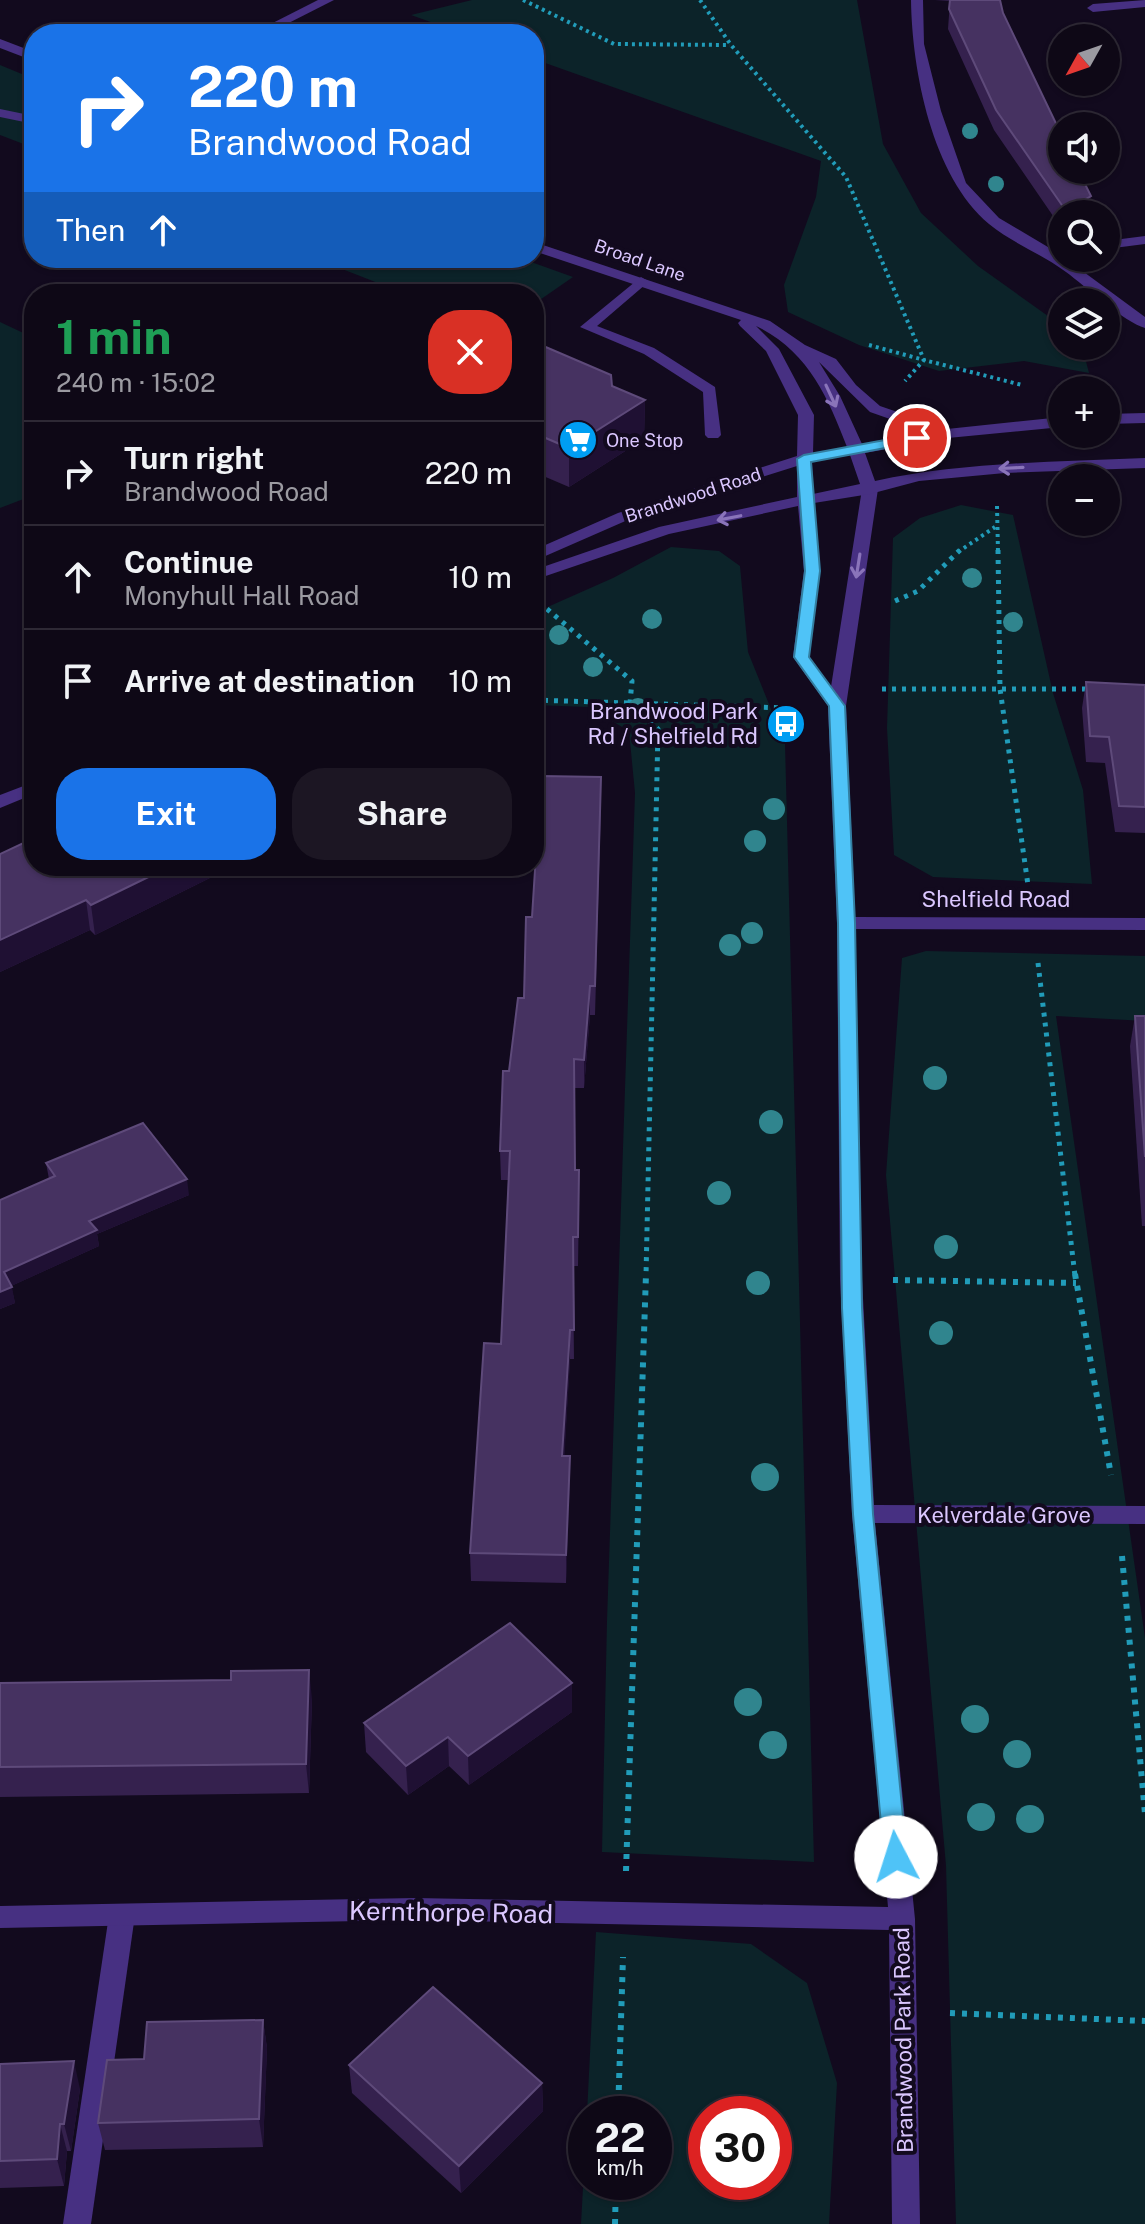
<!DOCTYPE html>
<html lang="en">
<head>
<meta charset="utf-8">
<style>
  :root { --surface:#0e0816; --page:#1c1623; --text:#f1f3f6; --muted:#9b9aa1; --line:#2e2935; --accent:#1a73e8 }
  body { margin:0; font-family:"Public Sans",sans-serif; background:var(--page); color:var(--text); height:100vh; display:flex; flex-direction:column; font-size:30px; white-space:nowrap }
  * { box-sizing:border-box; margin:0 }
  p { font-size:26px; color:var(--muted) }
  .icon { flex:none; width:44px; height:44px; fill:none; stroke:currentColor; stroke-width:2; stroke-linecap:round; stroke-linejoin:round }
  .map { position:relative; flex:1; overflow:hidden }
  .side { position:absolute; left:24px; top:284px; width:520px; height:592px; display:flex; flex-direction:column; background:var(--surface); border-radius:32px; box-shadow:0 2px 6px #0004,0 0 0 2px var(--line) }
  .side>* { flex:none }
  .guide { position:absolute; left:24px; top:24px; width:520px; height:244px; border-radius:32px; box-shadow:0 2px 6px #0004,0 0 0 2px var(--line); background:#1a73e8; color:#fff; overflow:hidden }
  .needle { width:52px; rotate:230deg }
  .tools { position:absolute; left:1048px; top:24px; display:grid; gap:16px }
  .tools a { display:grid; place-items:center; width:72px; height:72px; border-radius:50%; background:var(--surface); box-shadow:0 2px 6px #0004,0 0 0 2px var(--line); font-size:40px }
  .speed { position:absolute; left:568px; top:2096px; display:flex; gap:16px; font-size:40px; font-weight:700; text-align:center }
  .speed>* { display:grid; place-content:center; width:104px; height:104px; border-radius:50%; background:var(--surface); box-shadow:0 2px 6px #0004,0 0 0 2px var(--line); line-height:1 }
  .speed small { font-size:20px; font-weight:400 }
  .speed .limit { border:12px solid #d22; background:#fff; color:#111 }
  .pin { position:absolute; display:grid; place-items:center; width:68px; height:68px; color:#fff; margin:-34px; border:4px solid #fff; border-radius:50%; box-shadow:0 2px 8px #0007 }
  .me { position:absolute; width:88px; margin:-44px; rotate:355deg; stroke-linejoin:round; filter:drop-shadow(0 0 6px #0008) }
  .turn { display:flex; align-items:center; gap:28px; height:168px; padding:0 32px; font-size:36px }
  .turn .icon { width:104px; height:104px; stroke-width:2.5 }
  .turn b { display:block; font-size:56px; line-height:68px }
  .then { display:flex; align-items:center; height:76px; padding:0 32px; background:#0003; gap:16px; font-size:30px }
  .round { display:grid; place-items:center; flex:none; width:84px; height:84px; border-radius:32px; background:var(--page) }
  .head { display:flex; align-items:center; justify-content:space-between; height:136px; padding:0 32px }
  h1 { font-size:48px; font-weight:700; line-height:60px; color:#1e9e55 }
  .primary-button { display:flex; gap:16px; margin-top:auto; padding:16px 32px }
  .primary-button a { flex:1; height:92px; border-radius:32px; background:var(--accent); color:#fff; font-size:32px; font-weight:700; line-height:92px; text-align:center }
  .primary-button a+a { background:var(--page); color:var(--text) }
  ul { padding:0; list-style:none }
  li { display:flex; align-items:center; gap:24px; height:104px; padding:0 32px; border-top:2px solid var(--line) }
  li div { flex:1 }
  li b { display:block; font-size:30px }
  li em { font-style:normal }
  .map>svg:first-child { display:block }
  .green { fill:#0c2329; fill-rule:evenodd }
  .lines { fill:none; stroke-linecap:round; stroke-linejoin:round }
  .path-far2 { stroke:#219cb9; stroke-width:4; stroke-dasharray:3 4; stroke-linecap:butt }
  .path-far1 { stroke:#219cb9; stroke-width:5; stroke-dasharray:4 6; stroke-linecap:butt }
  .path { stroke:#219cb9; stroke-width:6; stroke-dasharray:5 7; stroke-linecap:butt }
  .service { fill:#473082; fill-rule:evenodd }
  .minor { fill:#473082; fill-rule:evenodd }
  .tertiary { fill:#473082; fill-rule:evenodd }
  .tree { fill:#30858e }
  .wall { fill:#35214e }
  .shaded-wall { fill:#1f1033 }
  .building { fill:#463261; stroke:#5e4a7a; stroke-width:2 }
  .oneway { stroke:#8a74ba }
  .route { fill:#4fc3f7; stroke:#337fa1; stroke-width:2 }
  .labels { text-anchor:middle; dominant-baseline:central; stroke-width:8; stroke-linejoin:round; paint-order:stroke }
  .far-street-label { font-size:18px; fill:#dbc7ff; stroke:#120a1e }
  .far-poi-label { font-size:18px; fill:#dbc7ff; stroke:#120a1e; text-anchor:start }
  .poi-label { font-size:22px; fill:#dbc7ff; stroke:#120a1e; text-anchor:end }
  .street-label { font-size:22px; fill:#dbc7ff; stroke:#120a1e }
  .near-street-label { font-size:26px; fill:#dbc7ff; stroke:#120a1e }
</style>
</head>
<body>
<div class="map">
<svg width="1145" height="2224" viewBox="0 0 1145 2224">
  <rect width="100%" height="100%" fill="#120a1e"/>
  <g class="green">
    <path d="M472,0H857L883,144L921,213L978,266L1062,326V346H1082L1089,373L1024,361L939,371L859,345L788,312L784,285L816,197L821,161L534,59V34H464L411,15Z"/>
    <path d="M0,65L34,79V148L0,135Z"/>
    <path d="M314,258H520L573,277L534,304V294H406Z"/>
    <path d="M0,322L34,338V495L0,508Z"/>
    <path d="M961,505L1013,515L1053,693L1083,790L1092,884L933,877L894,855L887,728L893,538L920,518Z"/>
    <path d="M671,547L719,551L740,566L748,652L785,744L814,1862L602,1852L607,1621L635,793L629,731L588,707L534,705V613L613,578Z"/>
    <path d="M926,951L1145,956V1021L1056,1016L1145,1638V2224H956L946,1866L886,1175L902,958Z"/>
    <path d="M596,1932L751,1944L807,1983L837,2083L829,2224H581L586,2133V2182H654V2114H587ZM706,2114H774V2182H706Z"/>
  </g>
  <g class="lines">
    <g class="path-far2">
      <path d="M523,0L614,44L730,45"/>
      <path d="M700,0L731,45L846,177L924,360L1022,385"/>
      <path d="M869,345L924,360L905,381"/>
      <path d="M997,506L998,552"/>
      <path d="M958,552L995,527"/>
    </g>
    <g class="path-far1">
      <path d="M998,550L1000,689L1028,885"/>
      <path d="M895,601L918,591L960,550"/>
      <path d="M547,609L632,681L630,703L658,729L646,1276"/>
      <path d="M882,689H1092"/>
      <path d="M534,700L787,708"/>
      <path d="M1038,963L1075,1276"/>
    </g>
    <g class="path">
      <path d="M1075,1274L1111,1475"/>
      <path d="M893,1280L1076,1283"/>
      <path d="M1122,1556L1145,1814"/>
      <path d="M626,1871L646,1274"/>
      <path d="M950,2013L1145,2021"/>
      <path d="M618,2114L623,1957"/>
      <path d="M615,2224L616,2182"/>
    </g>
    <g class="service">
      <path d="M0,109L34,116V124L0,117Z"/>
      <path d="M641,277L648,281L646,284L597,326L654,348L715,387L721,435L718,438H708L705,435L703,392L644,354L580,327Z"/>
      <path d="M122,1904L131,1907L135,1915L91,2224H63L109,1915L113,1907Z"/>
    </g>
    <g class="minor">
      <path d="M318,0H334L267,34H251Z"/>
      <path d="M911,0H923L924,44L941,111L966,183L999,218L1058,253L1145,317V328C1124,322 1085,286 1066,272C1042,254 1012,243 989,224C932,176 912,71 911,0Z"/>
      <path d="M1145,0V7L1093,12L1087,8L1093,4Z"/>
      <path d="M1145,236V244L1106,249V241Z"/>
      <path d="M870,484L878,489L846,706L855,917L1145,918V930L855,929L862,1279L874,1505L1145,1506V1524L875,1523L915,1919L920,2224H892L889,1930L415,1920L0,1928V1906L415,1898L888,1907L852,1514L840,1279L837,923L828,706L862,489Z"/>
    </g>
    <g class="tertiary">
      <path d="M0,39L34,52V61L0,48Z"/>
      <path d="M534,242L770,321L805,345L836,359L856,385L880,406L947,429L1062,417V427L948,438L865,453L875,481C964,462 1055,462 1145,458V468L1005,473L919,481L870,494L814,503L820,571L809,657L846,706L843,710H831L793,657L804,571L798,506L669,534L534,580V570L659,527L797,497V466L630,519L534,561V550L618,513L797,456L798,415L766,351L740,326L738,323L741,320L534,251ZM756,326C807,350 828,397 847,447L813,453L814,415L779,349ZM819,362L870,412L927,432L862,444L840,396ZM850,455L860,484L813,494L812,462Z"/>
      <path d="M1145,413V423L1106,424V414Z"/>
      <path d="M34,782V794L0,808V795Z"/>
    </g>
  </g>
  <g class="tree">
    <circle cx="970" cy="131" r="8"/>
    <circle cx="996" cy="184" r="8"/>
    <circle cx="972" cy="578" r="10"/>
    <circle cx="652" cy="619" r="10"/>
    <circle cx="1013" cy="622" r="10"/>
    <circle cx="559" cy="635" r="10"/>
    <circle cx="593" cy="667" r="10"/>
    <circle cx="638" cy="708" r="10"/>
    <circle cx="774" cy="809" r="11"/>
    <circle cx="755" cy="841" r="11"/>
    <circle cx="752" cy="933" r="11"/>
    <circle cx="730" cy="945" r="11"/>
    <circle cx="935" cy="1078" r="12"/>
    <circle cx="771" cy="1122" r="12"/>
    <circle cx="719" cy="1193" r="12"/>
    <circle cx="946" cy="1247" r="12"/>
    <circle cx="758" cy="1283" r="12"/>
    <circle cx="941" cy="1333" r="12"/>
    <circle cx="765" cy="1477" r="14"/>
    <circle cx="748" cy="1702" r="14"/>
    <circle cx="975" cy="1719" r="14"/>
    <circle cx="773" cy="1745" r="14"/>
    <circle cx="1017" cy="1754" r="14"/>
    <circle cx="981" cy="1817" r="14"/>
    <circle cx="1030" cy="1819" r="14"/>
  </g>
  <g class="wall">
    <path d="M935,0H1000L1003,13L1089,214H1062V229L994,130L948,29L950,1Z"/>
    <path d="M534,342L612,386L645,400L644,439L569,487L534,472Z"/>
    <path d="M1086,682L1145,685V833L1115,832L1105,763L1086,762L1082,708Z"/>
    <path d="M601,806L595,1015H590L584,1088H575V1170L579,1199L578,1266H573L574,1359H570L564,1456H570L566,1583L471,1581L470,1553L501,1344L508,1180H501L500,1151L509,1071L524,998L532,917Z"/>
    <path d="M0,854L226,870L95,935L90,930L0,972Z"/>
    <path d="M1135,1016H1145V1226H1142L1130,1046Z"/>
    <path d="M46,1163L189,1195L97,1234L99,1246L11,1286L15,1303L0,1309V1200L49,1179Z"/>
    <path d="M0,1683L312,1699L309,1793L0,1797Z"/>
    <path d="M572,1712L469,1785L449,1766L408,1795L366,1752L364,1723Z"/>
    <path d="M263,2020L267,2048L263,2147L105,2150L98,2123L144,2059Z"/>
    <path d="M0,2064L80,2089L71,2151H67L64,2186L0,2188Z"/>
    <path d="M349,2065L542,2083L543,2111L461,2193L352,2093Z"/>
  </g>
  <g class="shaded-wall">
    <path d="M1091,196L1089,214H1065L1066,211Z"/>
    <path d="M645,400L644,439L569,487V448Z"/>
    <path d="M171,866H226V870L95,935L91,905Z"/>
    <path d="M86,900L90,930L0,972V940Z"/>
    <path d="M590,986V1015L584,1088V1060Z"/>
    <path d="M187,1179L189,1195L97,1234L99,1246L7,1288L4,1272L89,1221Z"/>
    <path d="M12,1287L15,1303L0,1309V1292Z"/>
    <path d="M570,1330V1359L563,1485L562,1456Z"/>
    <path d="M570,1456V1485L566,1583V1555Z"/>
    <path d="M309,1670L312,1699L309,1793L306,1764Z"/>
    <path d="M572,1683V1712L469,1785L468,1756Z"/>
    <path d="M448,1737L449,1766L408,1795L406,1766Z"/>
    <path d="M263,2020L267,2048L263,2147L259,2119Z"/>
    <path d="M74,2061L80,2089L71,2151L64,2124Z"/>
    <path d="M542,2083L543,2111L461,2193L459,2166Z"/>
    <path d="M60,2124L67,2151L64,2186L57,2159Z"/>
  </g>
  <g class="building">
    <path d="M950,0H1000L1003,13L1062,136V170H1078L1091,196L1066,211L996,110L949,9Z"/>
    <path d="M534,342L611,375L612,386L645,400L569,448L534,433Z"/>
    <path d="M1086,682L1145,685V807L1119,806L1109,737L1090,736Z"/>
    <path d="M541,776L601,777L595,986H590L584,1060L574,1059L575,1170H579L578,1237H573L574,1330H570L562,1456H570L566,1555L470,1553L484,1343L501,1344L510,1151H500L503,1071H509L518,998H524L526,917H532Z"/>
    <path d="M34,838V866H171L91,905L86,900L0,940V854Z"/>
    <path d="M1135,1016H1145V1157Z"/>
    <path d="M143,1123L187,1179L89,1221L97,1230L4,1272L12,1287L0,1292V1200L55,1176L46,1163Z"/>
    <path d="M510,1623L572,1683L468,1756L448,1737L406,1766L364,1723Z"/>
    <path d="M309,1670L306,1764L0,1767V1683L231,1680V1671Z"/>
    <path d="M433,1987L542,2083L459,2166L349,2065Z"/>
    <path d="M263,2020L259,2119L98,2123L107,2060L144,2059L147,2022Z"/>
    <path d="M74,2061L64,2124H60L57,2159L0,2161V2064Z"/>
  </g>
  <defs><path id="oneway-shaft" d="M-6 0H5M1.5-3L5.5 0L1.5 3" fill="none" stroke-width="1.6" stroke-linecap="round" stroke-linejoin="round" transform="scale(2)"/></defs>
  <g class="oneway">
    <use href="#oneway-shaft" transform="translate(831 396) rotate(65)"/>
    <use href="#oneway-shaft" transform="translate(1011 468) rotate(177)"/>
    <use href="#oneway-shaft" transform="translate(729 518) rotate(169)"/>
    <use href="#oneway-shaft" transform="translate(858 566) rotate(99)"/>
  </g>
  <path class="route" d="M917,434L924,438L922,441L811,462L820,571L809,657L845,706L855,923L862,1308L873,1514L907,1857L904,1864L896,1867L888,1864L884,1857L853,1514L842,1308L838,923L829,706L794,657L805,571L797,459L804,455Z"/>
  <defs>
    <g id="supermarket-disc" transform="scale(2)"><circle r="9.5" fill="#009ef2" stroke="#120a1e"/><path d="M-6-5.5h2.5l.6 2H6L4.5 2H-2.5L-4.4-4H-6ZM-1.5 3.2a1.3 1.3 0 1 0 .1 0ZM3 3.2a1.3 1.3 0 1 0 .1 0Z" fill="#fff"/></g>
    <g id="bus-disc" transform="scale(2)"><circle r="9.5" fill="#009ef2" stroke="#120a1e"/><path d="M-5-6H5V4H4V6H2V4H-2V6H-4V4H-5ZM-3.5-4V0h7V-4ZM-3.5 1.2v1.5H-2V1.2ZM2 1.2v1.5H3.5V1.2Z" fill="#fff"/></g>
  </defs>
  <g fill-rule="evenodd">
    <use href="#supermarket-disc" x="578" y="440"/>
    <use href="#bus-disc" x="786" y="724"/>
  </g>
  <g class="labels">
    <g class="far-street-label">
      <text transform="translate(640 260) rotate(19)">Broad Lane</text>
      <text transform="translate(693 495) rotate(-18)">Brandwood Road</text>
    </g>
    <g class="far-poi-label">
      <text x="606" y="440">One Stop</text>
    </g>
    <g class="poi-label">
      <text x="758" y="711">Brandwood Park<tspan x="758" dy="25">Rd / Shelfield Rd</tspan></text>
    </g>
    <g class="street-label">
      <text x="996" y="899">Shelfield Road</text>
      <text x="1004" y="1515">Kelverdale Grove</text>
      <text transform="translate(903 2040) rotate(-91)">Brandwood Park Road</text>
    </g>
    <g class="near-street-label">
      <text transform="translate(451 1912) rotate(1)">Kernthorpe Road</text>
    </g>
  </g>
</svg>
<div class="tools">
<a><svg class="needle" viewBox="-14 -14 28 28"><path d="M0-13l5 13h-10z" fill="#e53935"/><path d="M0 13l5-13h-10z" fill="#9b9aa1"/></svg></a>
<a><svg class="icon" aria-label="sound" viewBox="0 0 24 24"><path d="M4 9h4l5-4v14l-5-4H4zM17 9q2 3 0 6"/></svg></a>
<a><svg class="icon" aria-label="search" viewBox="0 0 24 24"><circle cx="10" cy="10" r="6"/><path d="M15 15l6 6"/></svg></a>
<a><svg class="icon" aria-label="layers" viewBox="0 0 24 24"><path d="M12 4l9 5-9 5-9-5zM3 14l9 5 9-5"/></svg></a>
<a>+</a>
<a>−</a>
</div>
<div class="speed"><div>22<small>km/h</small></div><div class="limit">30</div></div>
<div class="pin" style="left:917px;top:438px;background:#d93025"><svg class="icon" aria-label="arrive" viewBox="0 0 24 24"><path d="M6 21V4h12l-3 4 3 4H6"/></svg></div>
<svg class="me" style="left:896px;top:1857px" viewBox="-20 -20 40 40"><circle r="19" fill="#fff"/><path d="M0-13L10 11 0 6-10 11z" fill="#4fc3f7"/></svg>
<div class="guide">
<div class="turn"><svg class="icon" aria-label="right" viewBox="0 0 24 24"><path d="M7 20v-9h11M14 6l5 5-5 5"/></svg><div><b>220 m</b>Brandwood Road</div></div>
<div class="then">Then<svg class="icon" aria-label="ahead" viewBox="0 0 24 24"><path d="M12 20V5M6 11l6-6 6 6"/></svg></div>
</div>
<section class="side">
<div class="head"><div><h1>1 min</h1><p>240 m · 15:02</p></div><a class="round" style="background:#d93025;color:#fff"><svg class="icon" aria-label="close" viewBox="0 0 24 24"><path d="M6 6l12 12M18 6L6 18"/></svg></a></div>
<ul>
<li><svg class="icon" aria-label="right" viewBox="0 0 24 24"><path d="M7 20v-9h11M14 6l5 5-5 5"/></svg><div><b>Turn right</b><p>Brandwood Road</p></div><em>220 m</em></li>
<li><svg class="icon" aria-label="ahead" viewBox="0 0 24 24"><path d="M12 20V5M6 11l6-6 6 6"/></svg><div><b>Continue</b><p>Monyhull Hall Road</p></div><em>10 m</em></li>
<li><svg class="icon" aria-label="arrive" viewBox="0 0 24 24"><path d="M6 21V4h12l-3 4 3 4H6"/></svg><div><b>Arrive at destination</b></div><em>10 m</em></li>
</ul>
<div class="primary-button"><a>Exit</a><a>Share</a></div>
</section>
</div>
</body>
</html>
